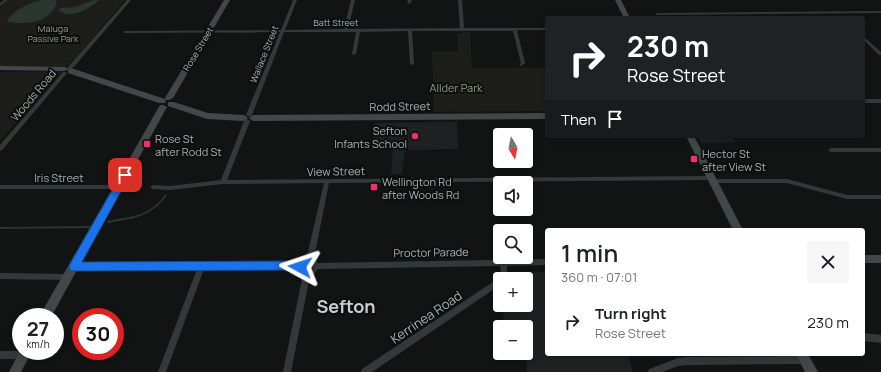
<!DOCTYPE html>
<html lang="en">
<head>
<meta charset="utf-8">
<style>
  :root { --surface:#fff; --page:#f6f6f6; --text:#202124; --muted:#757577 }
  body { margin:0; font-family:Manrope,sans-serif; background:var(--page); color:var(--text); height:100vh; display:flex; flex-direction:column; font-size:15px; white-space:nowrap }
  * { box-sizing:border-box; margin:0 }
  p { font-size:13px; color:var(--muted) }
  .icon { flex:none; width:22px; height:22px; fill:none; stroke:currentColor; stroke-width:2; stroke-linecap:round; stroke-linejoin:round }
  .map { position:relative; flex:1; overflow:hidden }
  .side { position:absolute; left:545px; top:228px; width:320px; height:128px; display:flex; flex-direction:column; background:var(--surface); border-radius:4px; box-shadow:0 2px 6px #0003 }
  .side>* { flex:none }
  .hud { position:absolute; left:545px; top:16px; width:320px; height:122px; border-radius:4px; box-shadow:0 2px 6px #0003; background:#202124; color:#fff; overflow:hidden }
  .needle { width:26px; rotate:170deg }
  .fabs { position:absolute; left:493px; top:128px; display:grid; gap:8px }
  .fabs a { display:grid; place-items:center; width:40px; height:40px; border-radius:4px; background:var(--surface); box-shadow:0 2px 6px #0003; font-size:20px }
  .speed { position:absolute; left:12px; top:308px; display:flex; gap:8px; font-size:20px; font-weight:700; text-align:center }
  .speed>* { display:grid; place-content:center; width:52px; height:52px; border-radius:50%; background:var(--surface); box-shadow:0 2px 6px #0003; line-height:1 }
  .speed small { font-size:10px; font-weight:400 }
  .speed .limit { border:6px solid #d22; background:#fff; color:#111 }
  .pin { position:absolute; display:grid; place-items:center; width:34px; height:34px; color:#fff; margin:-17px; border-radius:8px; box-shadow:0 2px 6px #0006 }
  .me { position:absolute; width:44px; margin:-22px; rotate:275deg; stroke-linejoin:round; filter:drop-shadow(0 0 3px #0008) }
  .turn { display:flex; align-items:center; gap:14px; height:84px; padding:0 16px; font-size:18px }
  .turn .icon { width:52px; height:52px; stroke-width:2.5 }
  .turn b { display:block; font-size:28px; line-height:34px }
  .then { display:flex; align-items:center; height:38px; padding:0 16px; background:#0003; gap:8px; font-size:15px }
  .round { display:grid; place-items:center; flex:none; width:42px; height:42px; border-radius:4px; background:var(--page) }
  .head { display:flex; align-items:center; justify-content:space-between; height:68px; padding:0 16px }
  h1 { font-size:24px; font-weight:600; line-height:30px }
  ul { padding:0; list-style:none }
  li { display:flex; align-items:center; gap:12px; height:52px; padding:0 16px }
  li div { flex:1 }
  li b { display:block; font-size:15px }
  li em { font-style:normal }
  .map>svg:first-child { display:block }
  .built { fill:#1e2021 }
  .green { fill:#1d1e19 }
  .water { fill:#293730 }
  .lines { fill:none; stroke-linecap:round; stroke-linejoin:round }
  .stream-far1 { stroke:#293730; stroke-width:1.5 }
  .stream { stroke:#293730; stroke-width:2 }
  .street { fill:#333938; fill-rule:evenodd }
  .secondary { fill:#414847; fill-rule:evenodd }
  .route { fill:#1a73e8; stroke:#114b97 }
  .poi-dot { fill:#eb3365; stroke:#0d0f0f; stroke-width:1.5 }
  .labels { text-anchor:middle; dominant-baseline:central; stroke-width:4; stroke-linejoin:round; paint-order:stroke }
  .far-street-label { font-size:9px; fill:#a4b4b0; stroke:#0d0f0f }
  .far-park-label { font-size:9px; fill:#9a9e7b; stroke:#0d0f0f }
  .park-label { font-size:11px; fill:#9a9e7b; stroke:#0d0f0f }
  .street-label { font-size:11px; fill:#a4b4b0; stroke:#0d0f0f }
  .poi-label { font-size:11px; fill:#a4b4b0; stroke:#0d0f0f; text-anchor:start }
  .near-street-label { font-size:13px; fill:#a4b4b0; stroke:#0d0f0f }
  .near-district-label { font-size:18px; font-weight:bold; fill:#c5d0ce; stroke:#0d0f0f }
</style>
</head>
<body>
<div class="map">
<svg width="881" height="372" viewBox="0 0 881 372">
  <rect width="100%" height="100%" fill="#121414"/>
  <g class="built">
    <path d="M457,122L458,149L405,150L402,174H391L393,150H371L375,123Z"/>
    <path d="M697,136H731L736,142L701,143Z"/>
    <path d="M532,271L547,272V354H628L633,372H527L526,358L507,359L506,353H526V327H504L503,305H526V279H521Z"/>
  </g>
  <g class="green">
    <path d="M8,0H125L70,64L64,67L0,66V7Z"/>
    <path d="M470,32L472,68H547V111L434,112L432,51H458L457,33Z"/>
    <path d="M62,71L0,141V72Z"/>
  </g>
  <g class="water">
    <path d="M42,0H55L57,2C50,23 28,25 8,22L7,20C15,10 30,2 42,0Z"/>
    <path d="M94,0H99C89,9 72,19 59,11L60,8L75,7Z"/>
  </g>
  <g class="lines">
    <path class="stream-far1" d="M130,218C145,215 157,208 166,195"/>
    <g class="stream">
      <path d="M108,222L134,217"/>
      <path d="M0,228L91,227"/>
    </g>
    <g class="street">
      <path d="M4,0H8L0,6V3Z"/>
      <path d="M127,0H131L72,69H68V67Z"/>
      <path d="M293,0H297L285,30L344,29L351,0H355L348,29L460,28L458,0H462L464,28H547V30H517L525,63L521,66L519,65L521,63L513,31H412L414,64L412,65L410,64L408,31L360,32L356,54L354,55L352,54L356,32H284L252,115L249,117L246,115L280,32L125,33L123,32L125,31L281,30Z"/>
      <path d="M408,0H412L410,4L407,3Z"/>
      <path d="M881,11V13L657,15L655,14L657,13Z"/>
      <path d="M863,36L881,52V55H879L863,39Z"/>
      <path d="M63,72H65L67,73L2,150L0,151V145Z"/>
      <rect x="863" y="99" width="18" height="4"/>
      <path d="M247,119L250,121L227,180L711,176H713V179H787L847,195H881V199H847L787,183H711L710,180L329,183L314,258L318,263L547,259V265L507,266V271L506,279H500V285L372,372H361L362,369L499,278L501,271L500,266L318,269L315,273L310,276L291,372H283L303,274L300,272L298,268L204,269L166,372H158L197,269L74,270L72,269L71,267L72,265L74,264L299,262L302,258L307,256L324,183L223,184L170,190L153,189L150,187L153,185L170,186L221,180L244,121ZM307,262L311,264V268L309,270L305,268V264Z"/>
      <path d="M831,148H881V152H831L828,150Z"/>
      <path d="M0,185H118L121,187L118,189H0Z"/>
      <path d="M0,273L68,274L70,275L72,277L70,279L68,280L0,279Z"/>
      <path d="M863,333L881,335V343L863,341Z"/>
      <path d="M0,351H24L27,352L28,355L27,358L24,359H0Z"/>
      <path d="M806,356L809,357L810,360L809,363L806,364L687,365L678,366L662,372H648L649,369L652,368L678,358L687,357Z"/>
    </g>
    <g class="secondary">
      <path d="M224,0H230L173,98L169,100H166L165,98Z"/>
      <path d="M615,0H621L630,18H624Z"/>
      <path d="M0,66L65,67L69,69L65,71L0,70Z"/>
      <path d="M68,69H74L165,99L166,101L165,103H159L68,73Z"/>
      <path d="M168,102H174L208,113L244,115L248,118L244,121L207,119L168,106Z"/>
      <path d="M160,105H163L167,107L51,317H39Z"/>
      <path d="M547,113V119L253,121L249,118L253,115Z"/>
      <path d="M686,136H694L743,230H733Z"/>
      <rect x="863" y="255" width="18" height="8"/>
      <path d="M21,349V351H32L21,372H9Z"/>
      <path d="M796,354H808L818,372H805Z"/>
    </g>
  </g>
  <path class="route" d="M125,172L130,175L82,262L301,261L304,262L306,265L304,270L300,272L297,270L74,271L70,270L69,267L70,264L122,173Z"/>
  <g class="poi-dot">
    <circle cx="415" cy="136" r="4"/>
    <rect x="143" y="140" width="8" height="8" rx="2"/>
    <rect x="690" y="155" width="8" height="8" rx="2"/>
    <rect x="370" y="183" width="8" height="8" rx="2"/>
  </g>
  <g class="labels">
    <g class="far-street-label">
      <text x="336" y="22">Batt Street</text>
      <text transform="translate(198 49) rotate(-59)">Rose Street</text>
      <text transform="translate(264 54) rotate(-68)">Wallace Street</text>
    </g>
    <g class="far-park-label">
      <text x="53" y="28">Maluga<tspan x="53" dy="10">Passive Park</tspan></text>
    </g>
    <g class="park-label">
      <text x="456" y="87">Allder Park</text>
    </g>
    <g class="street-label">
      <text transform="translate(33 95) rotate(-50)">Woods Road</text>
      <text transform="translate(400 106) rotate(-1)">Rodd Street</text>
      <text transform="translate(336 171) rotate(-1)">View Street</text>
      <text x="59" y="177">Iris Street</text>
      <text transform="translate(431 252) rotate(-1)">Proctor Parade</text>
    </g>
    <g class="poi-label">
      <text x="407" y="130" text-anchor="end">Sefton<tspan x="407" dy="13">Infants School</tspan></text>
      <text x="155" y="138">Rose St<tspan x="155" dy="13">after Rodd St</tspan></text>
      <text x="702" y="153">Hector St<tspan x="702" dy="13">after View St</tspan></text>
      <text x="382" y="181">Wellington Rd<tspan x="382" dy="13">after Woods Rd</tspan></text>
    </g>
    <g class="near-street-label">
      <text transform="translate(426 317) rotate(-34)">Kerrinea Road</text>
    </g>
    <g class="near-district-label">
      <text x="346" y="306">Sefton</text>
    </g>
  </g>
</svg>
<div class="fabs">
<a><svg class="needle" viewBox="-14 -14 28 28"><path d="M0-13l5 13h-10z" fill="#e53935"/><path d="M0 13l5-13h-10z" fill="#757577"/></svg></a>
<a><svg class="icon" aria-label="sound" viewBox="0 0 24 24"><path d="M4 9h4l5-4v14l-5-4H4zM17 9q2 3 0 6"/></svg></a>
<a><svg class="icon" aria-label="search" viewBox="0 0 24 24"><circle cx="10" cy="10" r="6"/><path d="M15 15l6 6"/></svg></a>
<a>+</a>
<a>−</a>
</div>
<div class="speed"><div>27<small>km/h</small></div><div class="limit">30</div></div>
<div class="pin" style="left:125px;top:175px;background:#d93025"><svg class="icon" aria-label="arrive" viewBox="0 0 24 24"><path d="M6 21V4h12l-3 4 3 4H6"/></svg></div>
<svg class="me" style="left:300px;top:267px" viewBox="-20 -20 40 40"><path d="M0-17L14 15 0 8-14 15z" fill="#1a73e8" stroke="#fff" stroke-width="4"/></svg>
<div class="hud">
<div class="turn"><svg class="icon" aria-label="right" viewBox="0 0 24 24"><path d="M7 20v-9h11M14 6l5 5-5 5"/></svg><div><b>230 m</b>Rose Street</div></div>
<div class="then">Then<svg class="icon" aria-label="arrive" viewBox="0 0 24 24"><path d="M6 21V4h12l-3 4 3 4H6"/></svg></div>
</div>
<section class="side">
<div class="head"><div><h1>1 min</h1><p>360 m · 07:01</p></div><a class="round"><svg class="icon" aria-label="close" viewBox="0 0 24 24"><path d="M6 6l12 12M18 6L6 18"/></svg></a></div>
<ul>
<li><svg class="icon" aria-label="right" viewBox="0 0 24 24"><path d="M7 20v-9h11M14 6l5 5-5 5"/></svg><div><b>Turn right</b><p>Rose Street</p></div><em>230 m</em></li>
</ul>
</section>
</div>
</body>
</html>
